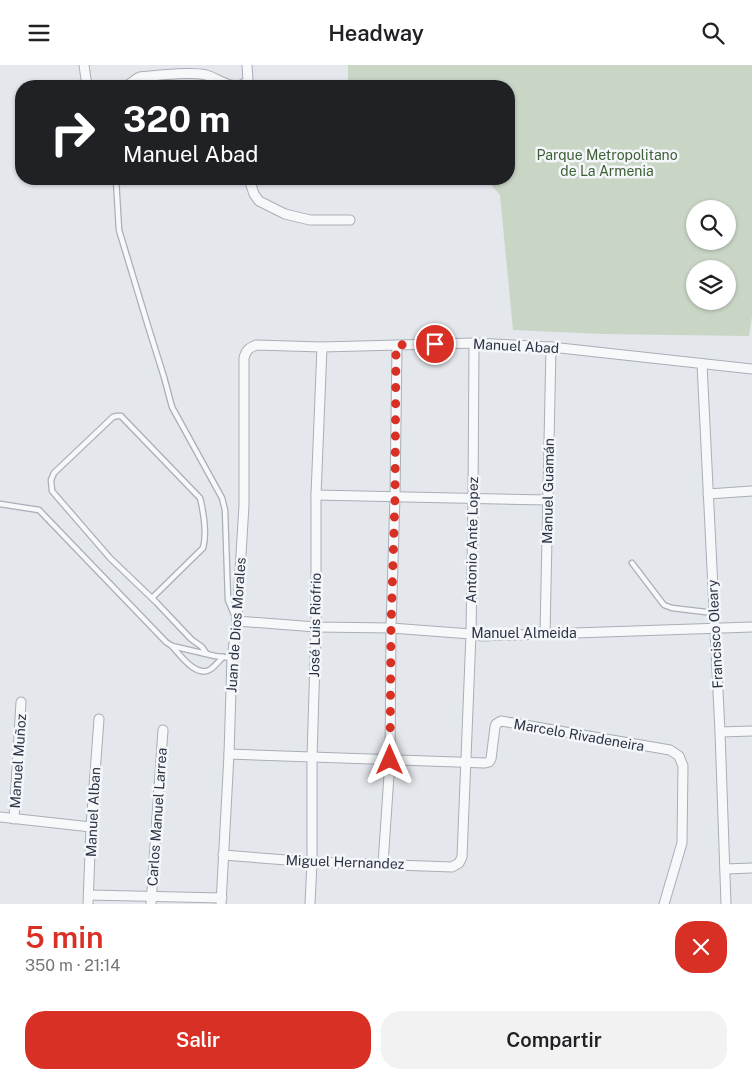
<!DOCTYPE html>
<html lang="es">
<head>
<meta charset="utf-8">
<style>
  :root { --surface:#fff; --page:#f2f2f2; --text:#202124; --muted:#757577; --accent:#d93025 }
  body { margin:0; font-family:"Public Sans",sans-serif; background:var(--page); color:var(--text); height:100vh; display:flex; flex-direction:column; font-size:19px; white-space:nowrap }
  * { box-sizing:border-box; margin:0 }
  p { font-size:16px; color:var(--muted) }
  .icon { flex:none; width:28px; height:28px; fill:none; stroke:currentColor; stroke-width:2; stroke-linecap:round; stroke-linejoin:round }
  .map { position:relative; height:839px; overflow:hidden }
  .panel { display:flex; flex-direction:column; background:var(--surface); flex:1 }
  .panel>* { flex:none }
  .banner { position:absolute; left:15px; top:15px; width:500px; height:105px; border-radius:20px; box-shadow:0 1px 4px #0004; background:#202124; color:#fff; overflow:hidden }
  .buttons { position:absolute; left:686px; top:135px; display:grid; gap:10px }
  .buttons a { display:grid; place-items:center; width:50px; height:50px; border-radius:50%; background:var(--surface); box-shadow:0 1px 4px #0004; font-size:25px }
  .pin { position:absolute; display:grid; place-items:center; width:42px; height:42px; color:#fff; margin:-21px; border:2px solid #fff; border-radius:50%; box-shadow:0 1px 5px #0007 }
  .me { position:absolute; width:55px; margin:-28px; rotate:0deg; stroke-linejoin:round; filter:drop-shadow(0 0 4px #0008) }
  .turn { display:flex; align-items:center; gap:18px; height:105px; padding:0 25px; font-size:22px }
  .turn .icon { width:65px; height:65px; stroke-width:2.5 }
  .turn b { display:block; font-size:35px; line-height:42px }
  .round { display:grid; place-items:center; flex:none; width:52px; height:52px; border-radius:20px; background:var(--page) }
  .head { display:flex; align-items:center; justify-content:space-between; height:85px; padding:0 25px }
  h1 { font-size:30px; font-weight:600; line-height:38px; color:var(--accent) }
  .button { display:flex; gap:10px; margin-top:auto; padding:10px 25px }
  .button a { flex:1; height:58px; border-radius:20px; background:var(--accent); color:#fff; font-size:20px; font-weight:600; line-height:58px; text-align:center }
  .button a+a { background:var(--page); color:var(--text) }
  header { display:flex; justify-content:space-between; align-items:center; height:65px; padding:0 25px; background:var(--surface); font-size:22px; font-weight:600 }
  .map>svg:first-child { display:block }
  .green { fill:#c9d6c5; fill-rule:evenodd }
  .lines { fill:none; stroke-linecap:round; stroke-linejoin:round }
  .service-casing { stroke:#a9aeb7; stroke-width:7 }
  .minor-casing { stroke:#a9aeb7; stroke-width:11 }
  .service { stroke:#f7f8fa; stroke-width:4.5 }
  .minor { stroke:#f7f8fa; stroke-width:9 }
  .route { stroke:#d93025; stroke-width:9; stroke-dasharray:0 16.2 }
  .labels { text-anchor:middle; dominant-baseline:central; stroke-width:5; stroke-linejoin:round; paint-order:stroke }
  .park-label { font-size:14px; fill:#3f6138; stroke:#f4f6f9 }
  .street-label { font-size:14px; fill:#2b3445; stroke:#f4f6f9 }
</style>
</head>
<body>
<header><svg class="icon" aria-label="menu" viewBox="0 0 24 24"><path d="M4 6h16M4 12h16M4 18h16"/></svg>Headway<svg class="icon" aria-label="search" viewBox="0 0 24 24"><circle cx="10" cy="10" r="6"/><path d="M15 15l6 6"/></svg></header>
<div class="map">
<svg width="752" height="839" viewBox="0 0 752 839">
  <rect width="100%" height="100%" fill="#e4e7ec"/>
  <path class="green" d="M348,0H752V251L749,271L602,269L513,265L500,130L486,114H509V21H348ZM695,144H728V176H695ZM695,204H728V236H695Z"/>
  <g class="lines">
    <g class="service-casing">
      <g id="service">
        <path d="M116,114L119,165L148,261L164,312L172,342L222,433L225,445L228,535L235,552"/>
        <path d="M0,439L39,445L166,577L172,581L215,591L232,593"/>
        <path d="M632,498L664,540L672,543L714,548"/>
        <path d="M152,533L203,483C207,469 204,451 201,437L200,433L121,351H117L113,352L54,408L51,415L52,426L110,493L156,537L191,574L202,582L206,588"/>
        <path d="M172,581C180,590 197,614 211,604C215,601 219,596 223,592"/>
      </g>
    </g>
    <g class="minor-casing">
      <g id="minor">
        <path d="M84,0L87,21"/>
        <path d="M124,21C131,20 134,14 140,12C146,11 153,11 160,10C175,9 191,7 206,10C219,13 236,30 248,15L247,0"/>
        <path d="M249,114L254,129L259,136L285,149L310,155H350"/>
        <path d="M702,299L720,667L726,839"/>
        <path d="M708,429L752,426"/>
        <path d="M316,430L547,435"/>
        <path d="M237,556L316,562L391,563L471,569L482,571L752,562"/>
        <path d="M545,569L551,282"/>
        <path d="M720,667L752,666"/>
        <path d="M229,689L485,698L489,697L491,694L495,662L496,659L501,656L670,685L679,691L683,701L682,778L664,839"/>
        <path d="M0,752L91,762"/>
        <path d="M14,754L21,637"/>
        <path d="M223,790L312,797L452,802L459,798L462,792L471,569L473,434L474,278"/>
        <path d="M383,799L390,695L391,563L395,431L397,280"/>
        <path d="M725,804L752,803"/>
        <path d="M89,830L222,833"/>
        <path d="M88,839L91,762L99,654"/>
        <path d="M151,839L163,665"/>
        <path d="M221,839L229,689L232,593L237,556L244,440V293C246,285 249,283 256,280L322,282L474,278L551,282L752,304"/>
        <path d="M310,839L312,797V692L316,562V430L322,282"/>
      </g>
    </g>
    <use href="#service" class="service"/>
    <use href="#minor" class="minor"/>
  </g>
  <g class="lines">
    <path class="route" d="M390,695L391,563L395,432L396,280L435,279"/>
  </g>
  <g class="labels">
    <g class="park-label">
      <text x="607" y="90">Parque Metropolitano<tspan x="607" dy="16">de La Armenia</tspan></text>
    </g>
    <g class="street-label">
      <text transform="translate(516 281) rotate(3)">Manuel Abad</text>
      <text transform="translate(548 426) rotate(-89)">Manuel Guamán</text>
      <text transform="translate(472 475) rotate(-89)">Antonio Ante Lopez</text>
      <text transform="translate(236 560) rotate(-86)">Juan de Dios Morales</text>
      <text transform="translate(315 560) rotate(-89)">José Luis Riofrio</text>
      <text x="524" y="568">Manuel Almeida</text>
      <text transform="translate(715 569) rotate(-93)">Francisco Oleary</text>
      <text transform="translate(579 670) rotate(10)">Marcelo Rivadeneira</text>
      <text transform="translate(18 696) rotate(-86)">Manuel Muñoz</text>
      <text transform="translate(93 747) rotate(-87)">Manuel Alban</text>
      <text transform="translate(157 752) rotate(-86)">Carlos Manuel Larrea</text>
      <text transform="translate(345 797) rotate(2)">Miguel Hernandez</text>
    </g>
  </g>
</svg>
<div class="buttons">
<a><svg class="icon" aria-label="search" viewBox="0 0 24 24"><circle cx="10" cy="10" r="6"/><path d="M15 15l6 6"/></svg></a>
<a><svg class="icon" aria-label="layers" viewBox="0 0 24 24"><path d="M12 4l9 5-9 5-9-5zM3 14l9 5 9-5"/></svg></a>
</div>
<div class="pin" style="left:435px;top:279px;background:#d93025"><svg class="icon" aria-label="arrive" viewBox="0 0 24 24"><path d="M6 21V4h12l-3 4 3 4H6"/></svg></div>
<svg class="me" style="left:390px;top:695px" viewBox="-20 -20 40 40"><path d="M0-17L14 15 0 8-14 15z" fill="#d93025" stroke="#fff" stroke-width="4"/></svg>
<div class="banner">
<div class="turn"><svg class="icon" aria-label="right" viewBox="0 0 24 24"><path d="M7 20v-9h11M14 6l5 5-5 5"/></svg><div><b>320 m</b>Manuel Abad</div></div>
</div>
</div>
<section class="panel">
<div class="head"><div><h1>5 min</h1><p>350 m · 21:14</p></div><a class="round" style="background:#d93025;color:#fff"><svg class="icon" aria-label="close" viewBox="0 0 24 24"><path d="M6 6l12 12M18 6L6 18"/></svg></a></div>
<div class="button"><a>Salir</a><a>Compartir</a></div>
</section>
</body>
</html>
